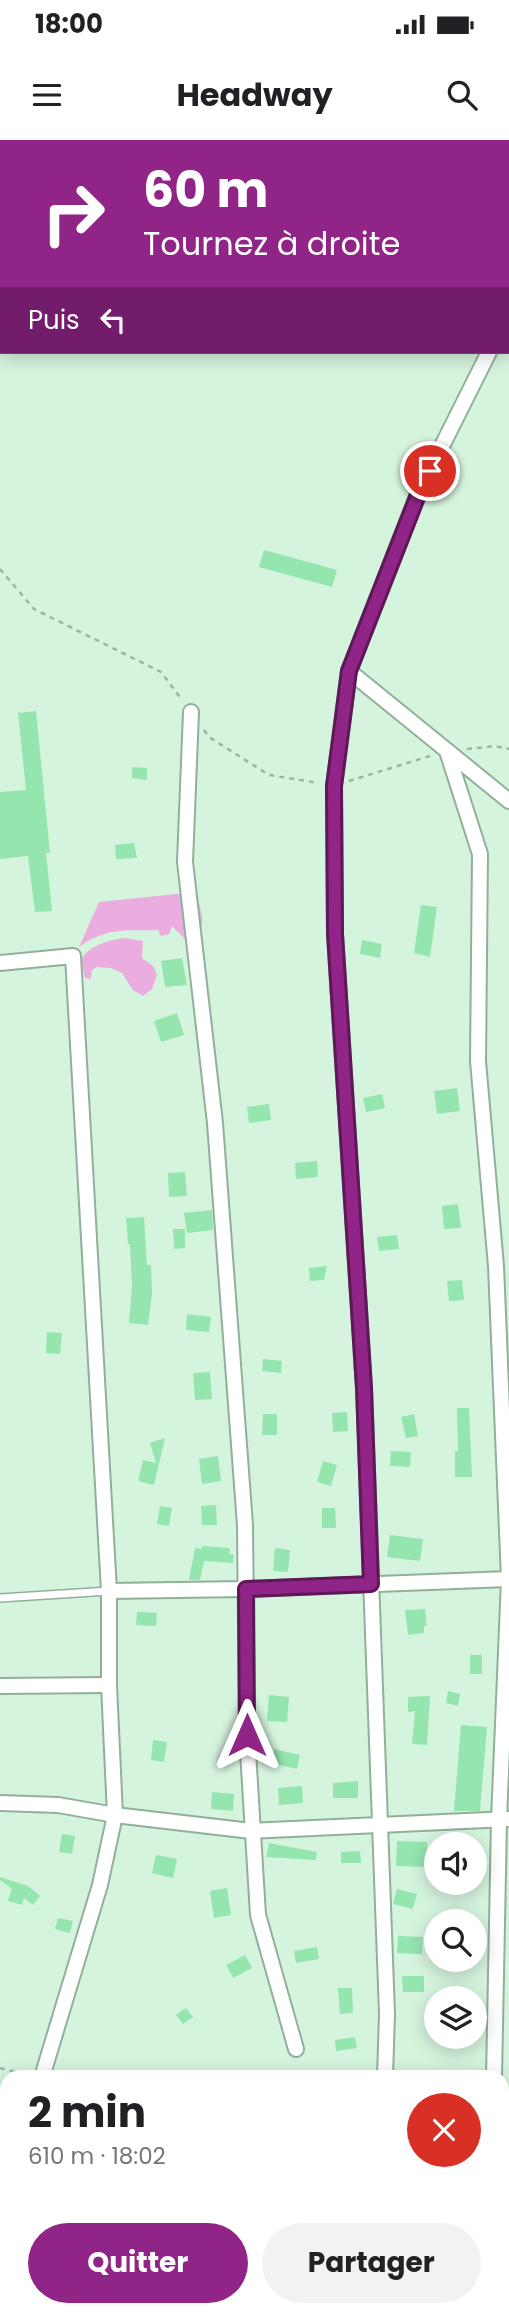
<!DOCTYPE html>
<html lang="fr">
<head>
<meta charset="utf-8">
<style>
  :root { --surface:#fff; --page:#f2f2f2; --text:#202124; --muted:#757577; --accent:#912487 }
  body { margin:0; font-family:Poppins,sans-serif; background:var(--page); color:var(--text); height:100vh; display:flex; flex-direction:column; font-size:26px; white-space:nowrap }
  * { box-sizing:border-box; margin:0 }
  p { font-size:23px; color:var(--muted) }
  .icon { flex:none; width:38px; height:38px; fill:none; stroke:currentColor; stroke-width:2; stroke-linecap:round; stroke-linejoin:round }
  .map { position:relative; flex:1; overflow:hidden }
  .drawer { position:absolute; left:0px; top:1930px; width:509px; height:247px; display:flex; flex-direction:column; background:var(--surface); border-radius:21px 21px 0 0; box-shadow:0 4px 18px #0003 }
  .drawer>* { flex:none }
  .banner { position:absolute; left:0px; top:0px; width:509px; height:214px; box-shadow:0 4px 18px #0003; background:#912487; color:#fff; overflow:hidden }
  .fabs { position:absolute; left:424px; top:1692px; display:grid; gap:14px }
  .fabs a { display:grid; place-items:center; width:63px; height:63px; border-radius:50%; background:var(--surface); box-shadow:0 4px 18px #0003; font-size:35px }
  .pin { position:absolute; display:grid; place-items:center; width:60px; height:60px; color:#fff; margin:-30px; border:4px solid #fff; border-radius:50%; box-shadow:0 2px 7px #0007 }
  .me { position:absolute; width:77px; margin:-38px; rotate:0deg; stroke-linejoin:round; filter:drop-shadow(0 0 5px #0008) }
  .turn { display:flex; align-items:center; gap:24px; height:147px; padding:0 28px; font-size:32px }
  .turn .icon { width:91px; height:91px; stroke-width:2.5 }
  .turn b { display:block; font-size:49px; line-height:60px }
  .then { display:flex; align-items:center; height:66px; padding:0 28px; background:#0003; gap:14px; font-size:26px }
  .round { display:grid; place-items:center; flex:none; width:74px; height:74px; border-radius:37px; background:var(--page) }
  .headline { display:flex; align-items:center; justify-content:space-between; height:119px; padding:0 28px }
  h1 { font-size:42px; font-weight:700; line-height:52px }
  .action { display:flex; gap:14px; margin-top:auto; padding:14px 28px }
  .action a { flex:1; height:80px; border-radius:42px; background:var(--accent); color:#fff; font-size:28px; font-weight:700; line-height:80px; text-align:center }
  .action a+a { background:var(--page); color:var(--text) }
  .status { display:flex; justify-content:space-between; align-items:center; height:49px; padding:0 35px; background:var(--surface); direction:ltr }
  .status svg { height:19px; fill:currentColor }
  header { display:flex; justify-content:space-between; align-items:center; height:91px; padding:0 28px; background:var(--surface); font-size:32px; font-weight:700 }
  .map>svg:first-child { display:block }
  .green { fill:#ebade0 }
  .building { fill:#94e5ae }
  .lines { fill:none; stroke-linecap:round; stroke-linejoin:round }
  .service-casing { stroke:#92af9a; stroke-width:10 }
  .minor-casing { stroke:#92af9a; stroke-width:18 }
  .path { stroke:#9bb4a3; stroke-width:2.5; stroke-dasharray:5 5; stroke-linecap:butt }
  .service { stroke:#fff; stroke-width:7 }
  .minor { stroke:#fff; stroke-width:14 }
  .route-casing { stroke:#5e1758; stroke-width:18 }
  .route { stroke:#912487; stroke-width:12 }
</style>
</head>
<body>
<div class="status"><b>18:00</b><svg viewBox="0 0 49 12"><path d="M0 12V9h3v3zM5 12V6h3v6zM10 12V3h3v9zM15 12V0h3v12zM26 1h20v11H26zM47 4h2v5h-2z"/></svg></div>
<header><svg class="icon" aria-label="menu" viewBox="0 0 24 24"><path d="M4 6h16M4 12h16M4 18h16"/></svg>Headway<svg class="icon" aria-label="search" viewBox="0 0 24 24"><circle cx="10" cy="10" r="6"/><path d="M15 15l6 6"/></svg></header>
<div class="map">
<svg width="509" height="2176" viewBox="0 0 509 2176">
  <rect width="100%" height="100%" fill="#d5f4de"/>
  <g class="green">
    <path d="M196,752C201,774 211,789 187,801L172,786L169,794L161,796L158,790C125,791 107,787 79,807L99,762Z"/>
    <path d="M124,798L143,801L142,818L153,826L157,835L152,849L143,856L133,850L122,833L111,828L97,827L92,830L91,839L85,838L81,820C88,806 109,800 124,798Z"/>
  </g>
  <g class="building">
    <path d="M264,410L337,430L332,447L259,427Z"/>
    <path d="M36,571L50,713H46L52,771L35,772L28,716L0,719V652L26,650L18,573Z"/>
    <path d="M132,627L147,628V640L132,638Z"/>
    <path d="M134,703L137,718L116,719L115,705Z"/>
    <path d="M421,765L437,767L430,817L414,813Z"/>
    <path d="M362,800L382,804L380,818L360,814Z"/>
    <path d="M182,818L187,845L165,847L161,821Z"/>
    <path d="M177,873L184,895L161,902L154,881Z"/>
    <path d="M457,948L460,971L437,974L434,951Z"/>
    <path d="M382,954L385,968L366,972L363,958Z"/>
    <path d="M269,964L271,980L249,983L247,967Z"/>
    <path d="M317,1021L318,1037L296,1039L295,1023Z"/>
    <path d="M185,1032L187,1056L169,1057L168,1033Z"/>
    <path d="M458,1064L461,1088L444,1089L442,1066Z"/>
    <path d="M212,1070L213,1090L187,1093L184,1073Z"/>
    <path d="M144,1077L147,1125H151L152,1153L148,1185L129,1183L132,1146L130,1104H128L126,1078Z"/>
    <path d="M173,1089H185V1108L174,1109Z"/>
    <path d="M397,1095L399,1109L379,1111L377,1097Z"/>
    <path d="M327,1126L324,1140L310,1141L309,1128Z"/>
    <path d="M462,1140L464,1160L449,1161L447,1141Z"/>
    <path d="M187,1174L211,1177L209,1192L186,1190Z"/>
    <path d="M47,1192L62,1193L60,1214L46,1213Z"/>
    <path d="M263,1219L282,1221L281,1233L262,1231Z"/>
    <path d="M210,1232L212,1259L195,1260L193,1233Z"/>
    <path d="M457,1268H469L472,1337H455V1311H458Z"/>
    <path d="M347,1272L348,1291L333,1292L332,1273Z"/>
    <path d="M263,1274H277V1295H262Z"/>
    <path d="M414,1274L418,1296L406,1298L401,1277Z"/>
    <path d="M165,1298L154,1345L138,1341L143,1320L156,1323L150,1303Z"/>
    <path d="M391,1311L411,1312L410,1327L390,1326Z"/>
    <path d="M218,1316L221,1341L202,1344L199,1319Z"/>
    <path d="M323,1321L337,1325L331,1346L317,1342Z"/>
    <path d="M216,1365L217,1385H202L201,1366Z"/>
    <path d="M160,1366L172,1368L169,1386L157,1384Z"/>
    <path d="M322,1368H335L336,1388H322Z"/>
    <path d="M390,1395L423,1399L420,1421L387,1417Z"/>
    <path d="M202,1406L230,1408L229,1414L234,1415L233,1423L204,1421L200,1440H189L195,1408L202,1409Z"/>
    <path d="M275,1408L290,1410L288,1432L273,1431Z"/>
    <path d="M425,1469L427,1486H424V1493L408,1495L405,1470Z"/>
    <path d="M137,1472L157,1473L156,1486L136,1485Z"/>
    <rect x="470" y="1515" width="12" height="19"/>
    <path d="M448,1551L460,1554L458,1566L446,1563Z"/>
    <path d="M269,1555L289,1557L287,1582L267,1581Z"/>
    <path d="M430,1556L427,1605L412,1604L415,1571L408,1572V1557Z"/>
    <path d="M461,1585L487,1587L480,1671H454Z"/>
    <path d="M153,1600L167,1602L164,1622L151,1620Z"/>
    <path d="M274,1609L300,1615L297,1629L271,1623Z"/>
    <path d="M358,1641V1658H333V1643Z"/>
    <path d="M302,1646L303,1663L279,1665L278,1648Z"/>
    <path d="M212,1652L234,1654L233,1671L211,1669Z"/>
    <path d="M62,1694L75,1696L72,1714L59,1712Z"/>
    <path d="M397,1701L427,1702V1727L396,1726Z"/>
    <path d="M269,1703L317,1712L316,1720L266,1717Z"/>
    <path d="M360,1711L361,1723H341V1712Z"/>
    <path d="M156,1715L177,1719L173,1738L152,1733Z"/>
    <path d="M0,1737L28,1746L40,1756L33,1765L24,1758L22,1765L8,1761L12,1749L0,1740Z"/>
    <path d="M227,1748L231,1775L214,1778L210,1751Z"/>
    <path d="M397,1749L417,1754L413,1769L393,1764Z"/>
    <path d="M58,1778L73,1781L70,1793L55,1789Z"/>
    <path d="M398,1796L423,1797L422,1814L397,1813Z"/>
    <path d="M317,1807L319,1819L296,1823L294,1811Z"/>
    <path d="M245,1815L252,1828L233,1838L226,1825Z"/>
    <path d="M402,1836H424V1852H403Z"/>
    <path d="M338,1848H352L353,1873L340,1874Z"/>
    <path d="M186,1868L193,1877L183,1884L176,1875Z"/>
    <path d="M355,1897L357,1908L336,1911L335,1900Z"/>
  </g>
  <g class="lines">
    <g class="service-casing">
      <path id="service" d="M0,1458L109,1451"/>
    </g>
    <g class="minor-casing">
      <g id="minor">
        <path d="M508,183L509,181"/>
        <path d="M349,531L509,661"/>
        <path d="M191,572L185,722L215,983L245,1385L247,1595L258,1775L296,1909"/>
        <path d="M447,611L480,714L478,921L496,1126L509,1439L499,1680L494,1937"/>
        <path d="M0,823L73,816L109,1451V1545L115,1675L100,1745L42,1937"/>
        <path d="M109,1451L246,1449L509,1439"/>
        <path d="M0,1546L109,1545"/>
        <path d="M0,1663L58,1665L115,1675L251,1691L509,1679"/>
        <path d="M385,1937L387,1874L364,1248L335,794L334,646L349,531L418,354L489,212"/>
        <path d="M489,2176L490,2170"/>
      </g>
    </g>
    <g class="path">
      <path d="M0,429L34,469L161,532L182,560"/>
      <path d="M204,590L209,597L269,635L319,643"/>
      <path d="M467,609L495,606L509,609"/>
      <path d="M349,641L430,616"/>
      <path d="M0,1928L27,1935"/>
      <path d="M265,2170L268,2176"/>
    </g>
    <use href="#service" class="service"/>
    <use href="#minor" class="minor"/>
  </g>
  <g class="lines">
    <g class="route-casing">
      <path id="route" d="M247,1595L246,1449L371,1444L364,1248L335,794L334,646L349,531L418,355L430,331"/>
    </g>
    <use href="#route" class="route"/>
  </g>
</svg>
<div class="fabs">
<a><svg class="icon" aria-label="sound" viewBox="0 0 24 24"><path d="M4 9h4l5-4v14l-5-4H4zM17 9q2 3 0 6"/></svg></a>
<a><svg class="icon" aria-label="search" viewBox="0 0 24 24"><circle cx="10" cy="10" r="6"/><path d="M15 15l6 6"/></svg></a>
<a><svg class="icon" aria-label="layers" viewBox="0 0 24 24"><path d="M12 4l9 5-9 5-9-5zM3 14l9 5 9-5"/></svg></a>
</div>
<div class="pin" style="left:430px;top:331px;background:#d93025"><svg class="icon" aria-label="arrive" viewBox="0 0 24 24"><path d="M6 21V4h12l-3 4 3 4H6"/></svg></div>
<svg class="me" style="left:247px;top:1595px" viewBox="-20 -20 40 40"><path d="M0-17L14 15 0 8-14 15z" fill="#912487" stroke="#fff" stroke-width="4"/></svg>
<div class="banner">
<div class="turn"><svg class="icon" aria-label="right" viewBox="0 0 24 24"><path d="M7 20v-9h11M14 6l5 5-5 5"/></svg><div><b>60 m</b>Tournez à droite</div></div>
<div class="then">Puis<svg class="icon" aria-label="left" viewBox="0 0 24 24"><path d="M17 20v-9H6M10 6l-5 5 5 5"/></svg></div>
</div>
<section class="drawer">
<div class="headline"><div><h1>2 min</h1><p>610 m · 18:02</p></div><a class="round" style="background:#d93025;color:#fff"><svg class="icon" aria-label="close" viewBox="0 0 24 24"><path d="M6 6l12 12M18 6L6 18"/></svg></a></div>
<div class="action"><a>Quitter</a><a>Partager</a></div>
</section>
</div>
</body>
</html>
